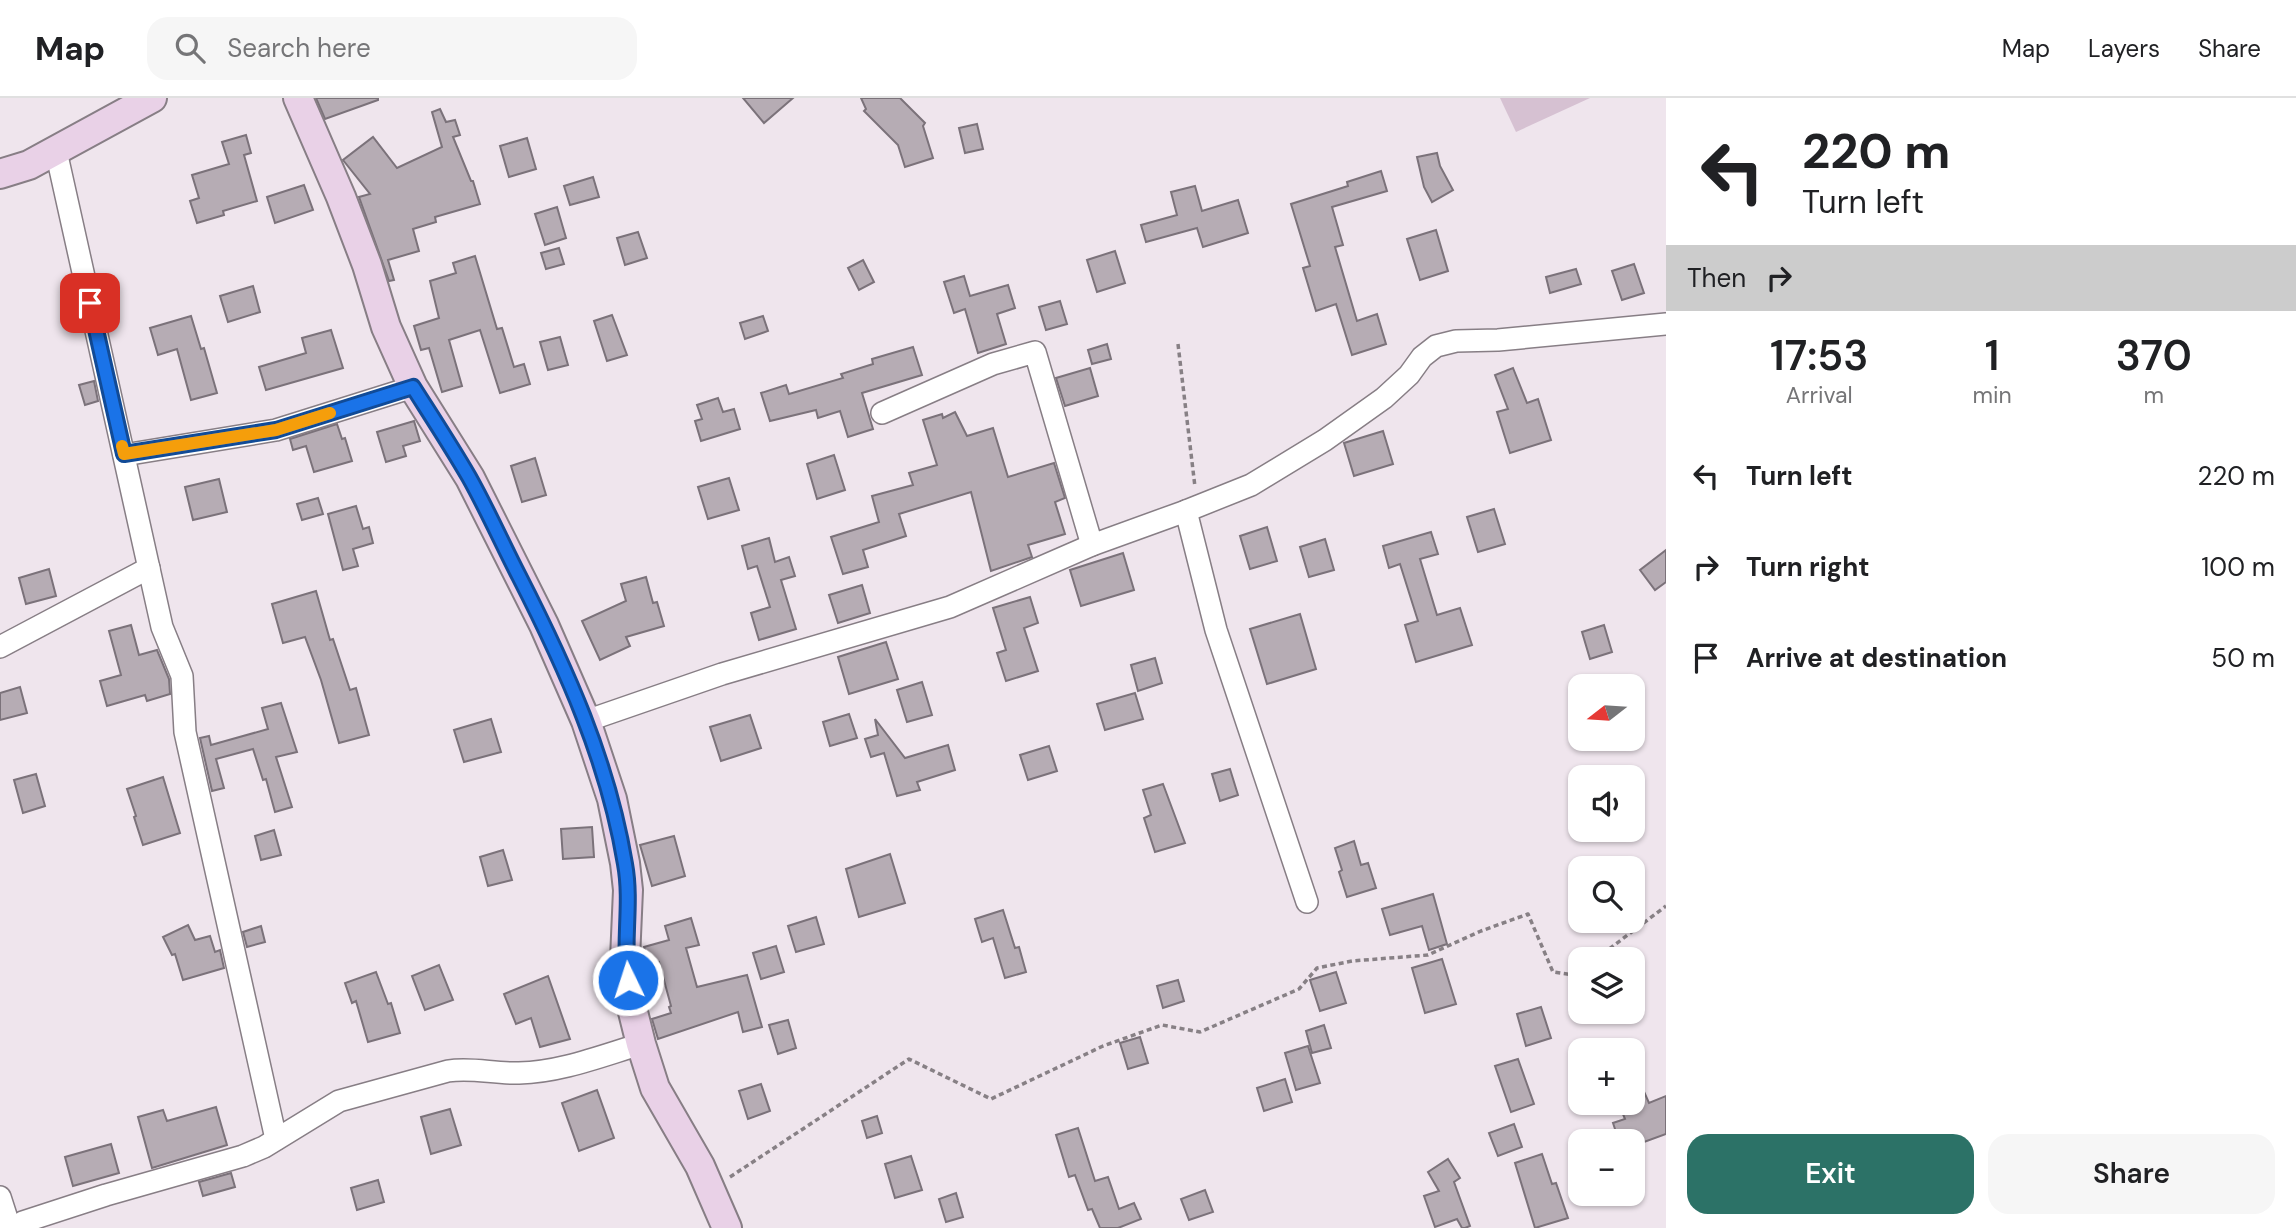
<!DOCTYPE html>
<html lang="en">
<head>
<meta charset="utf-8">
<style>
  :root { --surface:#fff; --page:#f6f6f6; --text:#202124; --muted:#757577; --line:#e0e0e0; --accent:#2c7267 }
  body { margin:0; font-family:"DM Sans",sans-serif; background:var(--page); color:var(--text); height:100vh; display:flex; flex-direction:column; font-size:26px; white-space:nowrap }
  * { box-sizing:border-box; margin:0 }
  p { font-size:23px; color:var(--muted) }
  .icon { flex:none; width:38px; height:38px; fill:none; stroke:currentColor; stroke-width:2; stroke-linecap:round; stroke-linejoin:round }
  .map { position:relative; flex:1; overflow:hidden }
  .sheet { display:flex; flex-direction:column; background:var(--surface); width:630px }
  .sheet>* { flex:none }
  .top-card { background:#fff; color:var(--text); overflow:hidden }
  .needle { width:46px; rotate:253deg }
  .buttons { position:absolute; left:1568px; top:576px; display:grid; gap:14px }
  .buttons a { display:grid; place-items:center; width:77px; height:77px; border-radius:14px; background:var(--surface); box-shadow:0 2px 5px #0004; font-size:35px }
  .pin { position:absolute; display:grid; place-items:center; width:60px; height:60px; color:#fff; margin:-30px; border-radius:14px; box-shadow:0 4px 10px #0006 }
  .me { position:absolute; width:77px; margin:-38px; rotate:356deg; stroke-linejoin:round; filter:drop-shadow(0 0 5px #0008) }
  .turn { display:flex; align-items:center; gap:24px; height:147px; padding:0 21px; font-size:32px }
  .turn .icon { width:91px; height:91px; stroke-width:2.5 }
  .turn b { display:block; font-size:49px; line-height:60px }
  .then { display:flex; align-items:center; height:66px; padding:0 21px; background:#0003; gap:14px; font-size:26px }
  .eta { display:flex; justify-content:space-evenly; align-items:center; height:119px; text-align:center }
  .eta b { font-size:42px; font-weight:600; line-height:49px }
  .cta { display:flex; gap:14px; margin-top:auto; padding:14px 21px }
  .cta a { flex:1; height:80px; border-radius:21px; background:var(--accent); color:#fff; font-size:28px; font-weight:600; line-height:80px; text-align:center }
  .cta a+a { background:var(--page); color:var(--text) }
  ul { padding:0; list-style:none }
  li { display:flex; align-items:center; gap:21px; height:91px; padding:0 21px }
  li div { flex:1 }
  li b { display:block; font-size:26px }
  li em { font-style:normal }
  header { display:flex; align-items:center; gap:42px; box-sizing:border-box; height:98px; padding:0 35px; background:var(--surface); border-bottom:2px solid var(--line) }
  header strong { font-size:33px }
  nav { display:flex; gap:38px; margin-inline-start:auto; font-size:24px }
  .search { width:490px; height:63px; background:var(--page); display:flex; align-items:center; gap:18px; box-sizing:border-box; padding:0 24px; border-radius:21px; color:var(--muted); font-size:26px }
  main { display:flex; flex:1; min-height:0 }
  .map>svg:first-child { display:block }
  .green { fill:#d6c1d2 }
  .building { fill:#b6acb4; stroke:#7b727a; stroke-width:2 }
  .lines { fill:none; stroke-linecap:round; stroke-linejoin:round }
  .street-casing { stroke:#877e85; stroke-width:24 }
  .secondary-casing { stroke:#877e85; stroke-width:32 }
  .path { stroke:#878085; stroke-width:3.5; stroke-dasharray:5 3.5; stroke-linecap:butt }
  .street { stroke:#fff; stroke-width:21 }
  .secondary { stroke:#e9d1e7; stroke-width:28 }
  .route-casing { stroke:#114b97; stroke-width:18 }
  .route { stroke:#1a73e8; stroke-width:12 }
  .slow { stroke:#f59e0b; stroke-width:12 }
</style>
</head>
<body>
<header>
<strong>Map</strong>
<div class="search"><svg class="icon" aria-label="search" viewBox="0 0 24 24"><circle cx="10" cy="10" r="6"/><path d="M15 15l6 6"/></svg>Search here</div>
<nav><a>Map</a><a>Layers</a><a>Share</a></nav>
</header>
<main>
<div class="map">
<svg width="1666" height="1130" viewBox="0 0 1666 1130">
  <rect width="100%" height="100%" fill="#efe5ed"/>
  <path class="green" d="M1500,0H1590L1516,34Z"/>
  <g class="building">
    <path d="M316,0H378V2L325,21Z"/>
    <path d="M743,0H793L764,25Z"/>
    <path d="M861,0H900L925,25L923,28L933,60L905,69L898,47L864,13L866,11Z"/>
    <path d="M440,11L446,24L455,22L460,37L453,39L471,83H473L480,106L435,119L436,124L413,131L419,153L388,162L394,182L389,183L359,99L370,96L343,62L373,39L397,70L442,49L432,14Z"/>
    <path d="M977,26L983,51L965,55L959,30Z"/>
    <path d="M246,37L251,55L244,57L257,103L223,113L224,117L197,125L190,103L199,100L192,77L229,66L222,44Z"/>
    <path d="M527,40L536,71L509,79L500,48Z"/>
    <path d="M1437,55L1440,68L1453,92L1432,104L1424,89L1417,59Z"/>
    <path d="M1381,73L1387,93L1332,109L1343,147L1335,149L1357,223L1377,216L1386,246L1352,257L1336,206L1316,213L1303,170L1310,168L1291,106L1348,88L1347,84Z"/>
    <path d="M593,79L599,99L570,107L564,88Z"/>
    <path d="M304,87L313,112L275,125L267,99Z"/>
    <path d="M1195,88L1202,113L1238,102L1248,135L1203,149L1197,130L1146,144L1141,127L1177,117L1171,94Z"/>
    <path d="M557,109L566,140L545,147L535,116Z"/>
    <path d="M1436,132L1448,173L1420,182L1407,141Z"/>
    <path d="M638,134L647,160L625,167L617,140Z"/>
    <path d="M559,150L564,166L546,171L541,155Z"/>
    <path d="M1115,153L1125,185L1097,194L1087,162Z"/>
    <path d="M475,158L497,231L502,230L514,269L524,266L530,286L500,295L480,232L449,242L462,288L442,294L429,250L421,252L414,228L439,220L430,183L456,175L453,165Z"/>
    <path d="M863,162L874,184L859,192L848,170Z"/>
    <path d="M1634,166L1644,195L1622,202L1612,173Z"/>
    <path d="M1576,171L1581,186L1550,195L1546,179Z"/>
    <path d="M964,178L970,198L1008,187L1015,210L997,216L1006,246L978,255L965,211L954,215L944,184Z"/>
    <path d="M253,188L260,214L228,224L220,198Z"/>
    <path d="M1060,203L1067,226L1046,232L1039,209Z"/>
    <path d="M612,217L627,257L607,263L594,223Z"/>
    <path d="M191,218L201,251L204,250L217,295L191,302L177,251L158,257L150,230Z"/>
    <path d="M763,218L768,233L745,241L740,225Z"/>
    <path d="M331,232L343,270L266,292L259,269L306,255L302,240Z"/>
    <path d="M560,239L568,267L548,272L540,244Z"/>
    <path d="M1107,246L1111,261L1092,266L1088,252Z"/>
    <path d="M913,249L922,277L862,295L873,331L848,339L840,313L818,320L816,312L770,323L761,295L786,287L789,296L843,280L841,276L873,266L872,261Z"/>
    <path d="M1090,270L1098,298L1065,308L1056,280Z"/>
    <path d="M1513,270L1527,305L1538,301L1551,342L1510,355L1497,314L1508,311L1495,277Z"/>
    <path d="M94,283L98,303L85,307L79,287Z"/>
    <path d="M718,300L723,314L734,311L740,331L701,343L695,323L702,321L697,307Z"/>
    <path d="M955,314L967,338L993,330L1008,379L1054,365L1065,400L1055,404L1065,436L1028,447L1032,459L991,473L971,394L899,416L906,438L863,452L868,469L843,476L831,439L879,424L872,398L913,387L909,375L937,367L923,322L942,316L943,320Z"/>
    <path d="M414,323L420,343L403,348L406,358L386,364L377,334Z"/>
    <path d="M337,326L342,341L345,340L352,363L314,374L306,348L293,352L290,341Z"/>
    <path d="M1383,333L1393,366L1354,378L1344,345Z"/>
    <path d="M834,357L845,392L817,401L807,366Z"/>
    <path d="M535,360L546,397L522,404L511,368Z"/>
    <path d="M729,380L739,412L708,421L698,389Z"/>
    <path d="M219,381L227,414L193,422L185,389Z"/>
    <path d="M318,400L323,416L302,422L297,406Z"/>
    <path d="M356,408L363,431L369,429L373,445L353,451L358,468L343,472L328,416Z"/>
    <path d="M1494,411L1505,446L1478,454L1467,419Z"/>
    <path d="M1267,429L1277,463L1250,471L1240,438Z"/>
    <path d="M1431,434L1438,456L1420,461L1437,517L1460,510L1472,547L1416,564L1405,527L1418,523L1400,466L1389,470L1383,448Z"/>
    <path d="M769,440L775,464L789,459L795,478L781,482L796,531L759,542L751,515L770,509L757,468L748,471L742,448Z"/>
    <path d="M1325,441L1334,472L1309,479L1300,449Z"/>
    <path d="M1666,452V484L1655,492L1640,472Z"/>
    <path d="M1123,455L1134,492L1081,508L1070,472Z"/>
    <path d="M49,471L56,498L26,506L19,480Z"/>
    <path d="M646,479L653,505L657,504L664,528L626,539L630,548L600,562L582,523L626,503L621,486Z"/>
    <path d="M862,487L870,515L838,525L829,497Z"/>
    <path d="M316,493L330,542L333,541L350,592L356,590L369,637L339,645L321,582L305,539L283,545L272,506Z"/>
    <path d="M1030,499L1038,525L1024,530L1038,573L1006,583L997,555L1006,552L993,510Z"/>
    <path d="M1300,516L1316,571L1267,586L1250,531Z"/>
    <path d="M131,527L139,557L157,552L169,581L170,596L147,603L145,597L107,608L100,583L121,577L109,533Z"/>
    <path d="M1604,527L1612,554L1590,561L1582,534Z"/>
    <path d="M886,544L898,581L849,596L838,559Z"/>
    <path d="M1155,560L1162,585L1138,593L1131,567Z"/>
    <path d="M922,584L932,617L907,624L897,592Z"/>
    <path d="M20,589L27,615L0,622V595Z"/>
    <path d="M1135,595L1143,621L1105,632L1097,606Z"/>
    <path d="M281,605L297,654L276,659L292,709L275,714L266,681L263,682L253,651L216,661L224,690L212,693L200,640L209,638L211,647L268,631L262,610Z"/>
    <path d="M849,616L857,640L830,648L823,624Z"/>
    <path d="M750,617L761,650L721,663L710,629Z"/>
    <path d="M491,621L501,654L464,664L454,632Z"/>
    <path d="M875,621L905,660L948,647L955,672L917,684L920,692L897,698L884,655L871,659L865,641L878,637Z"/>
    <path d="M1049,648L1057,673L1028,682L1020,657Z"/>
    <path d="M1230,671L1238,697L1220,703L1212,676Z"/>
    <path d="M36,676L45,708L23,715L14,682Z"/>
    <path d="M163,679L180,735L143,747L134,719L136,718L127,691Z"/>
    <path d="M1163,686L1185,745L1155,754L1144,720L1151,717L1143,692Z"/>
    <path d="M592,729L594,759L563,761L561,731Z"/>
    <path d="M274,732L281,757L261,762L255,738Z"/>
    <path d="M674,738L685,778L652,788L640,747Z"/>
    <path d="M1354,743L1361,767L1368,765L1376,790L1347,799L1339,774L1342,772L1335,750Z"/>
    <path d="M503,752L512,782L488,788L480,759Z"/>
    <path d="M890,756L905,805L859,819L846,771Z"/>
    <path d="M1433,796L1447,846L1429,852L1422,828L1390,837L1382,811Z"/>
    <path d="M1003,812L1015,850L1019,849L1026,874L1005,880L993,840L982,844L975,821Z"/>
    <path d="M816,819L824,846L796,854L788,828Z"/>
    <path d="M691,820L699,847L686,850L697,889L747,877L762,929L743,934L738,914L658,941L652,921L671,915L669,909L671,908L659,864L650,867L644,849L669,842L665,828Z"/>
    <path d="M188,827L195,842L210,838L215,854L220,852L224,870L183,882L175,856L172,857L163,839Z"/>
    <path d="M261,828L265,844L247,849L243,834Z"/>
    <path d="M776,848L784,874L761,881L753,855Z"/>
    <path d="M1442,861L1456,906L1425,915L1412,870Z"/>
    <path d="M439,867L453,902L425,912L412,878Z"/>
    <path d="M376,874L388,906L391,905L400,935L368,944L356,903L352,905L345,885Z"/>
    <path d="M1336,874L1346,905L1320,913L1310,882Z"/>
    <path d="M548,878L570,941L540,949L531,920L516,926L504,896Z"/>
    <path d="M1178,882L1184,903L1163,910L1157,888Z"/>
    <path d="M1541,909L1551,940L1526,948L1517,916Z"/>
    <path d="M788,922L796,950L778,956L769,927Z"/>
    <path d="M1324,927L1331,950L1312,955L1306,933Z"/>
    <path d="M1140,939L1148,965L1128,971L1120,945Z"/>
    <path d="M1308,948L1320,985L1296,992L1285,955Z"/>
    <path d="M1518,961L1534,1006L1511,1014L1495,968Z"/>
    <path d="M1633,969L1649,1005L1666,998V1036L1633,1048V1043H1619L1613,1025L1625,1021L1618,1004H1633Z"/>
    <path d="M1285,981L1292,1004L1264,1013L1257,990Z"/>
    <path d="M761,986L770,1013L748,1021L739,993Z"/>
    <path d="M597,992L614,1040L579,1053L562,1005Z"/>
    <path d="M216,1009L227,1047L152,1070L138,1019L163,1012L167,1023Z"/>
    <path d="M450,1011L461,1047L431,1056L421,1019Z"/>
    <path d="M877,1018L882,1035L867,1040L862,1023Z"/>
    <path d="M1514,1026L1522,1049L1498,1058L1489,1035Z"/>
    <path d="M1078,1030L1095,1083L1108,1079L1119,1111L1134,1105L1141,1121L1118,1130H1100L1092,1111L1088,1112L1075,1077L1069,1079L1056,1037Z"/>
    <path d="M111,1046L119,1075L73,1088L65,1059Z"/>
    <path d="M1542,1056L1552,1086L1556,1085L1568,1120L1535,1130L1515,1065Z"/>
    <path d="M911,1058L922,1092L895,1100L885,1066Z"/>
    <path d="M1448,1061L1460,1080L1454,1084L1470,1128L1465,1130H1462L1457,1121L1435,1129L1424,1098L1439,1093L1428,1074Z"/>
    <path d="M231,1075L235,1089L203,1098L199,1084Z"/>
    <path d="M378,1082L384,1104L357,1112L351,1090Z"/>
    <path d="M1205,1092L1213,1114L1189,1122L1181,1101Z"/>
    <path d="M956,1095L963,1119L946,1124L939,1101Z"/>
  </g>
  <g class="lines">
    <g class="street-casing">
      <g id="street">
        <path d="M56,53L162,529L182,578L185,634L276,1041"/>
        <path d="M882,315L993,266L1035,254L1092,447"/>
        <path d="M124,357L276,332L413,289"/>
        <path d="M1186,413L1216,532L1307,804"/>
        <path d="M0,549L149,470"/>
        <path d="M586,623L722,576L950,509L1092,447L1186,413L1251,387L1325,342L1384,300L1409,277L1422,259L1436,248L1456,243L1498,242L1666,226"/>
        <path d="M0,1099L10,1130"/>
        <path d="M14,1130L23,1124L106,1097L243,1058L264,1049L339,1003L448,973C472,969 494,976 519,975C561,974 601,958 641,946"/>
      </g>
    </g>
    <g class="secondary-casing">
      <g id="secondary">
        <path d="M298,0L341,99L367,167L386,229L413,289L470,380L544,527L586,623L612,701L625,765L628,792L625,861L630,902L641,946L655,990L700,1068L727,1130"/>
        <path d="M0,76L29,67L152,0"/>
      </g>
    </g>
    <g class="path">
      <path d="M1178,246L1195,389"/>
      <path d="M1596,861L1666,808"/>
      <path d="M730,1079L909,961L991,1001L1103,948L1162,927L1200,934L1299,891L1317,870L1352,863L1428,857L1481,833L1528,816L1553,874L1574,877L1580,873"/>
    </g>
    <use href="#street" class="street"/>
    <use href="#secondary" class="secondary"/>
  </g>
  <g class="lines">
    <g class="route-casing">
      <path id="route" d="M90,205L124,356L276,332L413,289C432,319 451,348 469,379C487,411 502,445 519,478C566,570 608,663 625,766C632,804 623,843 628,882"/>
    </g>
    <use href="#route" class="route"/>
    <path class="slow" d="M122,348L124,356L276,332L330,315"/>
  </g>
</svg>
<div class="buttons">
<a><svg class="needle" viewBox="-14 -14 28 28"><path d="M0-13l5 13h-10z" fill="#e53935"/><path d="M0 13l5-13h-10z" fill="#757577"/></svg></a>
<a><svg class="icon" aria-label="sound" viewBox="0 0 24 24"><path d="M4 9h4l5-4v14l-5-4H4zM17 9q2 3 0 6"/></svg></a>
<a><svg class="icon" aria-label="search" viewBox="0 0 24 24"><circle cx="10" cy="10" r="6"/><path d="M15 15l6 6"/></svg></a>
<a><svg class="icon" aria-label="layers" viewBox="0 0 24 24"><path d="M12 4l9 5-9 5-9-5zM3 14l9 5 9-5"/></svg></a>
<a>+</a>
<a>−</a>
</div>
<div class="pin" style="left:90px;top:205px;background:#d93025"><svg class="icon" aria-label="arrive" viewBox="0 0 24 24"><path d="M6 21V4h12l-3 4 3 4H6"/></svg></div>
<svg class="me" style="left:628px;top:882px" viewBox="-20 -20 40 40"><circle r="17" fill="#1a73e8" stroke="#fff" stroke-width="3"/><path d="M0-11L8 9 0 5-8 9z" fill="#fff"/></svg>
</div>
<section class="sheet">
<div class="top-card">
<div class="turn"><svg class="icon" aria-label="left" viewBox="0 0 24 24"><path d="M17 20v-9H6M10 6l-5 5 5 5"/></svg><div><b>220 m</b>Turn left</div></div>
<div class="then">Then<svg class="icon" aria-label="right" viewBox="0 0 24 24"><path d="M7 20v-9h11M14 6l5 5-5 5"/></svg></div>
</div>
<div class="eta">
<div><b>17:53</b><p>Arrival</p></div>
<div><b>1</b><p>min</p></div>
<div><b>370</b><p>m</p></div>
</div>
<ul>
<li><svg class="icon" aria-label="left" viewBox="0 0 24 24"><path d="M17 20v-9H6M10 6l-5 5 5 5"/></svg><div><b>Turn left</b></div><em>220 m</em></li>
<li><svg class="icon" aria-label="right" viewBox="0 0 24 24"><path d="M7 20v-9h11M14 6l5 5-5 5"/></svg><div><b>Turn right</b></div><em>100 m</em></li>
<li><svg class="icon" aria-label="arrive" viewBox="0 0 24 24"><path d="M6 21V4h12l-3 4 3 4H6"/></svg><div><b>Arrive at destination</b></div><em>50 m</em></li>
</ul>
<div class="cta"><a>Exit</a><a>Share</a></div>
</section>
</main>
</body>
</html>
